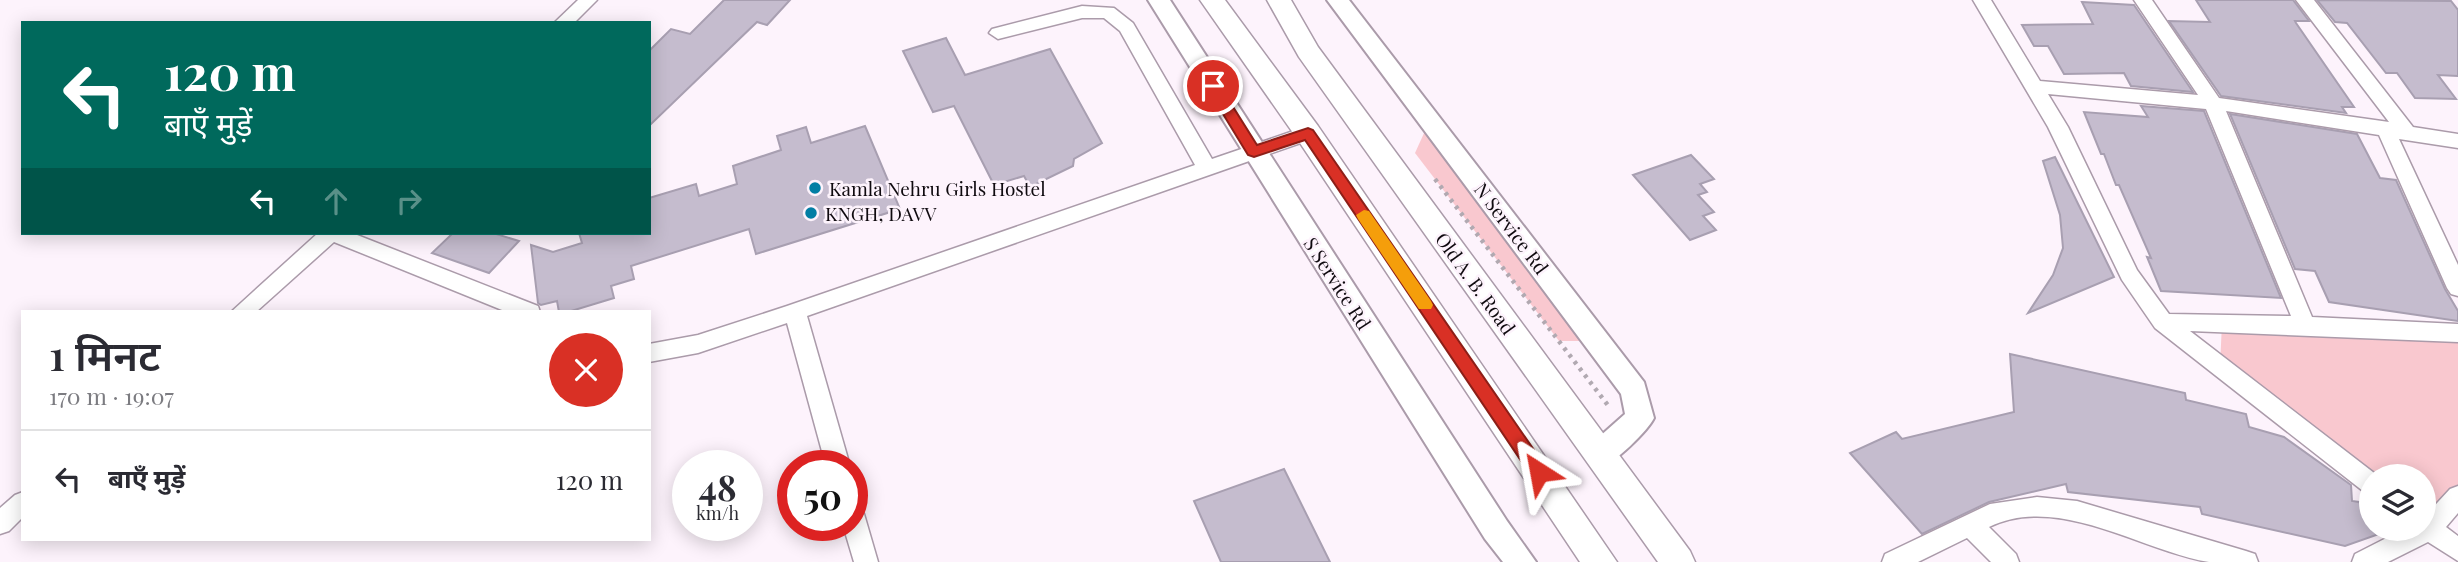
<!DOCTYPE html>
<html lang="hi">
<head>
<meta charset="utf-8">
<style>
  :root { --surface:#fff; --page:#f2f2f3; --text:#2b2b33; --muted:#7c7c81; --line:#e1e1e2 }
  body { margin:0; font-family:"Playfair Display","Noto Sans Devanagari",serif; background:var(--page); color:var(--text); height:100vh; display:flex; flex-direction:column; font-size:26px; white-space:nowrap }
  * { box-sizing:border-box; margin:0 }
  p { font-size:23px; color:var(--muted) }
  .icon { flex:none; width:38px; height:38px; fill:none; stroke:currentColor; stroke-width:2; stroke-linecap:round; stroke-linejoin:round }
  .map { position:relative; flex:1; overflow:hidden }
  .drawer { position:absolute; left:21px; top:310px; width:630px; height:231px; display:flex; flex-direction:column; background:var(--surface); border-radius:0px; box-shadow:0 4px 18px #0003 }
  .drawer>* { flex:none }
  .hud { position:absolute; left:21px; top:21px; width:630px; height:214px; border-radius:0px; box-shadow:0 4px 18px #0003; background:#00695c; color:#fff; overflow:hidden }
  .controls { position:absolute; left:2359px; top:464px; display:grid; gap:14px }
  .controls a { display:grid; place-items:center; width:77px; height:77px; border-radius:50%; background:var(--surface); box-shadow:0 4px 18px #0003; font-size:35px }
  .speed { position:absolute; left:672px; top:450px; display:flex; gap:14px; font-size:35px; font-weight:700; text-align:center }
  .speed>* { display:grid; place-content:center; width:91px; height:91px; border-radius:50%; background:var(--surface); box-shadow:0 4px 18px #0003; line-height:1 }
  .speed small { font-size:18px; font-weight:400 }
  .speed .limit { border:10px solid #d22; background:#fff; color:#111 }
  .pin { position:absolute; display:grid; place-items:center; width:60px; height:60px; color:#fff; margin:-30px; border:4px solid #fff; border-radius:50%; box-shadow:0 2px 7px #0007 }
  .me { position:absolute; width:77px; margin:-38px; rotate:326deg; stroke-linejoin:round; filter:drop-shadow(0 0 5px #0008) }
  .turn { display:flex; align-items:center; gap:24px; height:147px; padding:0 28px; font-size:32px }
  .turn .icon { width:91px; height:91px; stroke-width:2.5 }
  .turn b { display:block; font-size:49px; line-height:60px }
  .lanes { display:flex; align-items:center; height:66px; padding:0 28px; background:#0003; justify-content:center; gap:35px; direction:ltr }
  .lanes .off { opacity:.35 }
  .round { display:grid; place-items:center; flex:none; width:74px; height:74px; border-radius:37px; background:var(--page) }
  .headline { display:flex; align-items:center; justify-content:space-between; height:119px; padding:0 28px }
  h1 { font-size:42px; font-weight:600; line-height:52px }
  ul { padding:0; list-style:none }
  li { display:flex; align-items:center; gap:21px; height:98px; padding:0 28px; border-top:2px solid var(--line) }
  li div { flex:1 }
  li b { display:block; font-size:26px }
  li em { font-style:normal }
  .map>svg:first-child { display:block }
  .green { fill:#f9c8cf }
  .building { fill:#c5bcce; stroke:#a89fb1; stroke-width:2 }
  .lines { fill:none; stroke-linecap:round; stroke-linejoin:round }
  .minor-casing { stroke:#ab9baa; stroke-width:3 }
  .tertiary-casing { stroke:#ab9baa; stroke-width:4 }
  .secondary-casing { stroke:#ab9baa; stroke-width:3 }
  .path { stroke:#b1a9b1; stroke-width:4.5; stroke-dasharray:3.5 5; stroke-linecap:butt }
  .minor { fill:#fff; fill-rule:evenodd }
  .tertiary { fill:#fff; fill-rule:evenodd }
  .secondary { fill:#fff; fill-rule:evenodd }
  .route { fill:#d93025; stroke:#8d1f18; stroke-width:2 }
  .slow { fill:#f59e0b }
  .poi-dot { fill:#027ea4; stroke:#fdf3fc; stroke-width:2.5 }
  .labels { text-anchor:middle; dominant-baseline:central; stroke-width:5; stroke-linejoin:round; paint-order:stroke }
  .poi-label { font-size:19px; fill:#0f0a0f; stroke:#fdf3fc; text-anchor:start }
  .street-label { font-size:19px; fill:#0f0a0f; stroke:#fdf3fc }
</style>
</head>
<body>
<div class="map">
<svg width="2458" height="562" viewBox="0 0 2458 562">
  <rect width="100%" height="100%" fill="#fdf3fc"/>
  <g class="green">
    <path d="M1430,120L1597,341H1559L1415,153Z"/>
    <path d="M2222,323L2458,333V496L2429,529L2424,525V476H2371V484L2220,366Z"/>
  </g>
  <g class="building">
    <path d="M724,0H790L767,25L757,22L649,126V51L671,29L690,34Z"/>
    <path d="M2196,0H2293L2309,21H2295L2296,23L2354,107H2342L2346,113L2221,96L2169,21L2210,22Z"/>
    <path d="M2317,0L2451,1L2458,10V76L2438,75L2456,99L2415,98L2397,73H2386L2347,23L2335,22Z"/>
    <path d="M2082,2L2134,5L2193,92L2131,86L2124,73L2064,74L2048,46H2034L2022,25L2093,24Z"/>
    <path d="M946,38L965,75L1050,49L1102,143L1074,159L1073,166L1030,187L1024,176L994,185L954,106L933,112L903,51Z"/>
    <path d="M2141,106L2204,111L2281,298L2161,291L2147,257L2151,258L2119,185H2116L2104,154H2101L2084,112L2148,117Z"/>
    <path d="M2230,114L2357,134L2380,178L2396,180L2445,289L2458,311V321L2329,302L2315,271L2295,269Z"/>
    <path d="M865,126L900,209L756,254L749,229L631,266L634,279L611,286L614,298L568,312H559L557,301L541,305L538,303L531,245L553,252L582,243L579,233H649V198L696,184L699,196L737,184L733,166L781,150L777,136L806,127L811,143Z"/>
    <path d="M1691,155L1714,179L1700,184L1707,192L1698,195L1714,212L1703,216L1716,230L1690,240L1633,175Z"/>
    <path d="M2055,157L2114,277L2028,313L2053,275L2063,248L2060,215L2043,161Z"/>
    <path d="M453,233H493L519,241L489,273L432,253Z"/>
    <path d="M2010,354L2185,393L2186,400L2246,414L2249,427L2284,437L2351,485L2352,501L2359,502L2371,522V528H2375L2379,534L2345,546L2202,514L2200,507L2068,492L2066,484L1989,502L1922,534L1850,453L1896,432L1902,439L2014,412Z"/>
    <path d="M1284,469L1330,562H1221L1194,501Z"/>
  </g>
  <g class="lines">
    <g class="minor-casing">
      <g id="minor">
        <path d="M578,0H597L574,23H554Z"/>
        <path d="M1973,0H1991L2040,81L2198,95L2134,0H2152L2219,98L2389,122L2296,0H2314L2413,127L2458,134V148L2399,139L2458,265V296L2451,294L2447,288L2379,135L2226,111L2312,317L2458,324V342L2190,331L2378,476H2371V494L2363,491L2155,328L2122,280L2048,127ZM2048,94L2206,109L2291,316L2169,314L2137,270L2068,127Z"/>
        <path d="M1082,6L1114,8L1133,23L1212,159L1308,126L1315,128L1318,133L1315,138L807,316L850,466H826L787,323L698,353L649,362V344L698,335L787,306L1195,165L1120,31L1104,18H1082L998,39L989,33L992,29Z"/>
        <path d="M318,233H352L538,306L540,312H507L334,242L256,312H231Z"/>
        <path d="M2458,486V513L2446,527L2458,536V561L2428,542L2388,562H2352L2355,554L2406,528H2424V514L2426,515L2450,489Z"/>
        <path d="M23,492V517L9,531L0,534V508L15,495Z"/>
        <path d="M2037,497L2077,501L2246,551L2255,554L2258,562C2243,562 2225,562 2209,562C2142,551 2058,493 1989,527L2016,554L2019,562H1991L1967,538L1918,562H1882L1885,554L1990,504Z"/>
        <path d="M852,504L860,507L864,514L878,562H854L843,525H852Z"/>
      </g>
    </g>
    <g class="tertiary-casing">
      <g id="tertiary">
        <path d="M1148,0H1170L1507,521L1536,562H1503L1485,539Z"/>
        <path d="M1327,0H1349L1644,382L1654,418C1649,429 1613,466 1600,466C1599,466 1591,463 1590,463L1585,454L1590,445L1625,414L1621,394Z"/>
      </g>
    </g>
    <g class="secondary-casing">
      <g id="secondary">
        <path d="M1200,0H1225L1318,126L1617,562H1580L1298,140Z"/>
        <path d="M1267,0H1291L1318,47L1690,551L1695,562H1658L1299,57Z"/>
      </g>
    </g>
    <path class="path" d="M1435,179L1610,408"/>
    <use href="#minor" class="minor"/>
    <use href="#tertiary" class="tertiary"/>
    <use href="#secondary" class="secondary"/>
  </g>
  <path class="route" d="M1213,82L1218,83L1257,145L1308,128L1313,130L1545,466L1547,472L1545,477L1539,479L1532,477L1305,140L1254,157L1248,155L1206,86Z"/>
  <path class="slow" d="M1364,210L1369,211L1431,301L1433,305L1431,309H1419L1358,219L1356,215Z"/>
  <g class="poi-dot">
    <circle cx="815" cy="188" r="7"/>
    <circle cx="811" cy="213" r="7"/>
  </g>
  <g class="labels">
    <g class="poi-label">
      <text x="829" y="188">Kamla Nehru Girls Hostel</text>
      <text x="825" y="213">KNGH, DAVV</text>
    </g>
    <g class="street-label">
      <text transform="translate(1512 228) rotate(53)">N Service Rd</text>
      <text transform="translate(1338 283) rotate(57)">S Service Rd</text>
      <text transform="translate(1476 283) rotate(54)">Old A. B. Road</text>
    </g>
  </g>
</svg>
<div class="controls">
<a><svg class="icon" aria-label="layers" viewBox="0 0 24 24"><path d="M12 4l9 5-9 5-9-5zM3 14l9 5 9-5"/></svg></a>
</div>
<div class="speed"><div>48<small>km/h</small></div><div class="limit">50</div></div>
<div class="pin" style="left:1213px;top:86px;background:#d93025"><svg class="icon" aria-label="arrive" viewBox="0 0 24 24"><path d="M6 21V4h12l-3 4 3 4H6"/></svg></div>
<svg class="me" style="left:1539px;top:472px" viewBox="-20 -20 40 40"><path d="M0-17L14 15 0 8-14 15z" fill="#d93025" stroke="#fff" stroke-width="4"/></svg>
<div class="hud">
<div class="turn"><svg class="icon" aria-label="left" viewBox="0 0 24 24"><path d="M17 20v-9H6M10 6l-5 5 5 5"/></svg><div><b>120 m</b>बाएँ मुड़ें</div></div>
<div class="lanes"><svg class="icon" aria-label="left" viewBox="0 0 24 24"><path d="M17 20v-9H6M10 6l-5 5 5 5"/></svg><svg class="icon off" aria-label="ahead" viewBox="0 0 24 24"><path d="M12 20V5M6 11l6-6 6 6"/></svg><svg class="icon off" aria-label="right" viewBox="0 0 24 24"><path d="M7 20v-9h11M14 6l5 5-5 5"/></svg></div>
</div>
<section class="drawer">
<div class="headline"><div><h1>1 मिनट</h1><p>170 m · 19:07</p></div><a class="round" style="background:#d93025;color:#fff"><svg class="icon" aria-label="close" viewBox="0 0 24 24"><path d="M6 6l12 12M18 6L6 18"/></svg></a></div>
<ul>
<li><svg class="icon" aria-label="left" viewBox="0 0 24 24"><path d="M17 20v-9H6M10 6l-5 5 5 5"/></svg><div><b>बाएँ मुड़ें</b></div><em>120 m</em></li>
</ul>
</section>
</div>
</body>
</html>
